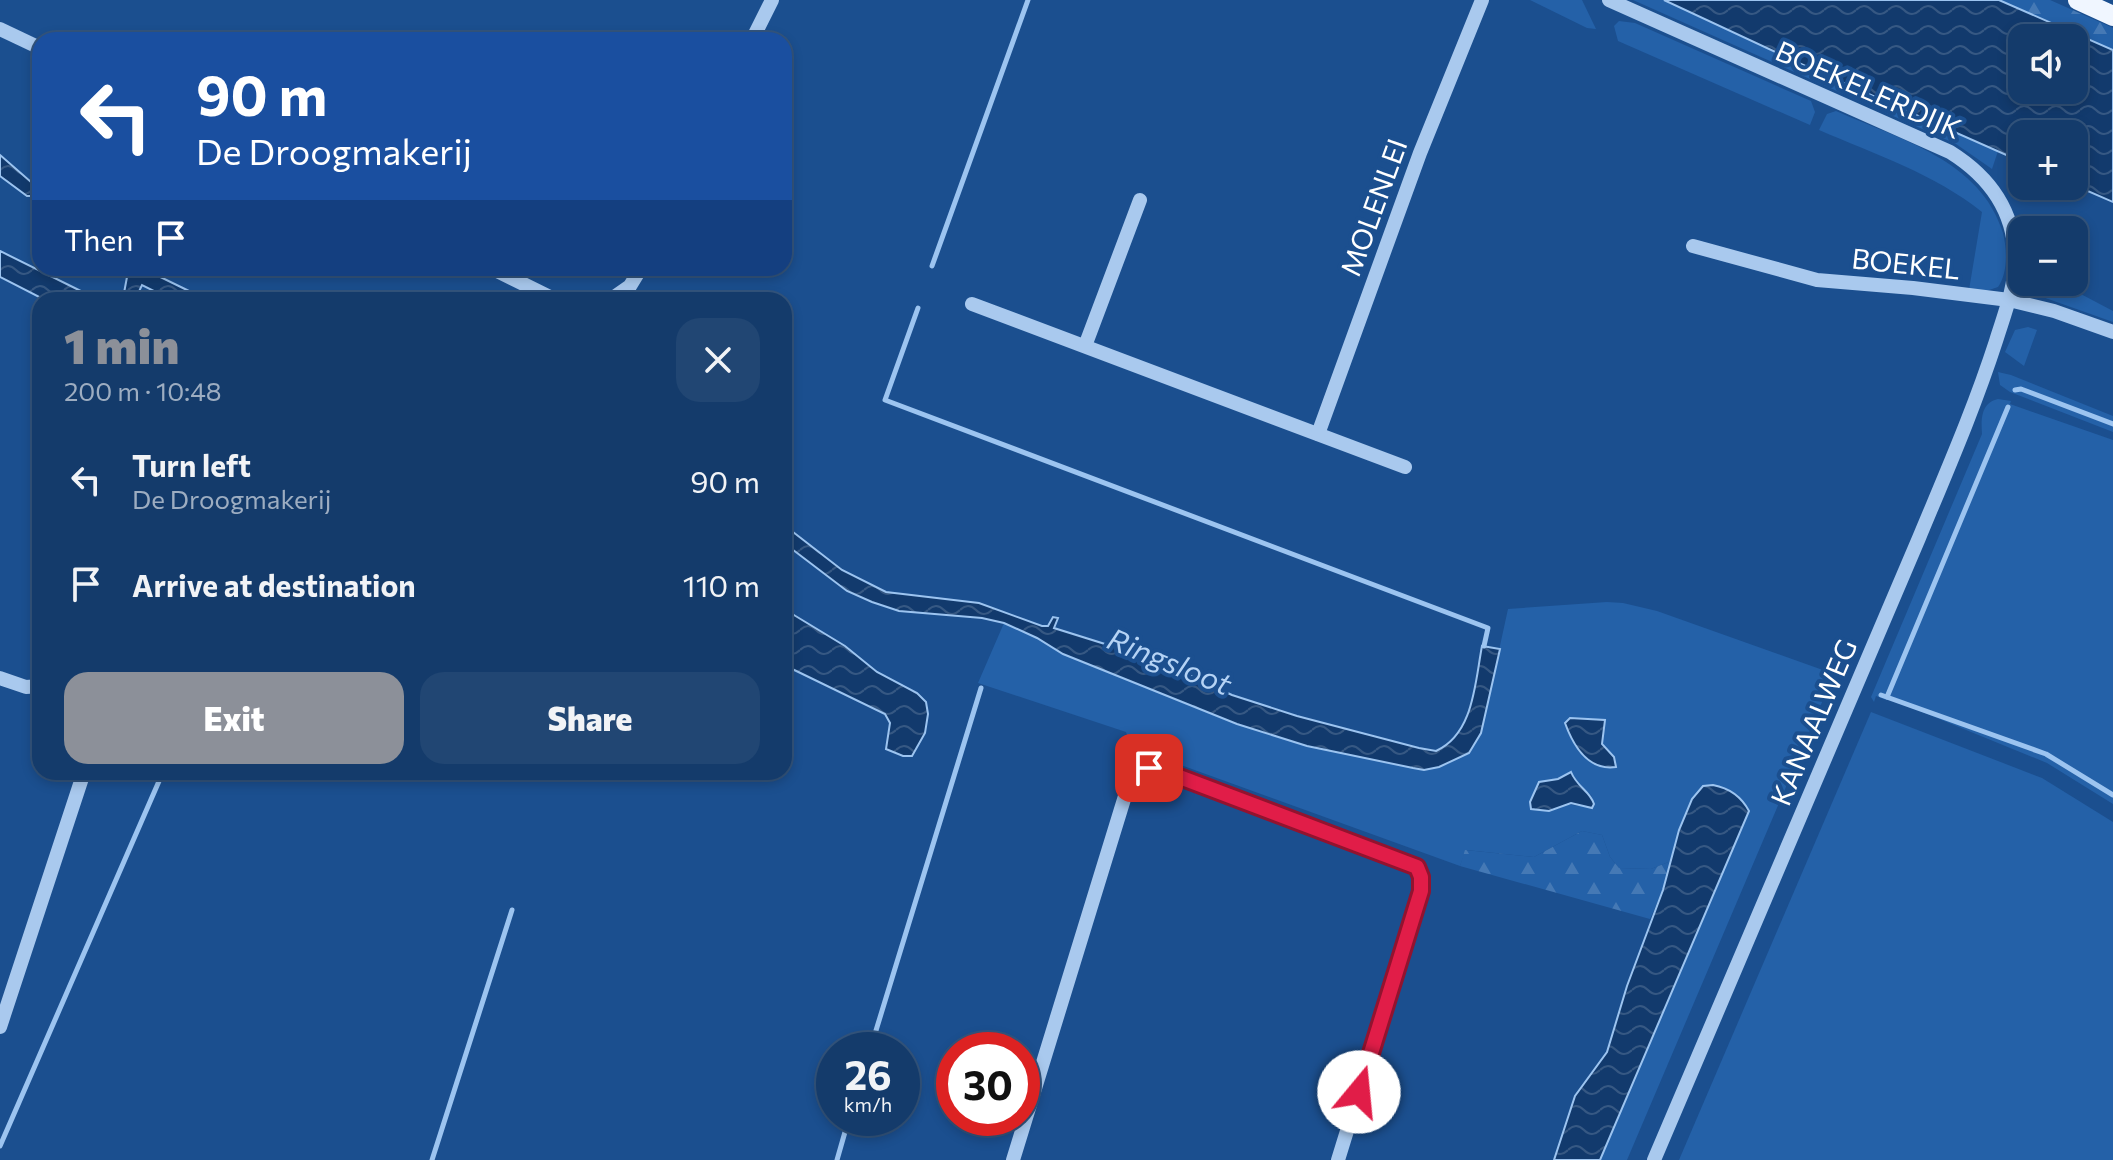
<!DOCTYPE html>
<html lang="en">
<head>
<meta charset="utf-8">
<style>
  :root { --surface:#143b6b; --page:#214673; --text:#f1f3f6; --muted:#9dadc1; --line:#33557e; --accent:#8c9099 }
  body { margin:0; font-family:Commissioner,sans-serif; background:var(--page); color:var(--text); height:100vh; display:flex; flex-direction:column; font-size:30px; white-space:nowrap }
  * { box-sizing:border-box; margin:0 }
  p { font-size:26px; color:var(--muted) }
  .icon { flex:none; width:44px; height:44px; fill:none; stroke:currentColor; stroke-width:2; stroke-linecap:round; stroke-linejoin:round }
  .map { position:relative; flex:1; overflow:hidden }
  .sheet { position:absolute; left:32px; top:292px; width:760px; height:488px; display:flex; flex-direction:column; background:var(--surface); border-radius:24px; box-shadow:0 4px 12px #0003,0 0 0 2px var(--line) }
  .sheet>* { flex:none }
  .hud { position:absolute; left:32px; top:32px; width:760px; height:244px; border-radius:24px; box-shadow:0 4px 12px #0003,0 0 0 2px var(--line); background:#1a4fa0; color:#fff; overflow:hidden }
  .tools { position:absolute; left:2008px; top:24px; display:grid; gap:16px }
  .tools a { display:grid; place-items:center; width:80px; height:80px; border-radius:16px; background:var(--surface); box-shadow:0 4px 12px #0003,0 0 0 2px var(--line); font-size:40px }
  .speed { position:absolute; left:816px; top:1032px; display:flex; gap:16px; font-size:40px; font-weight:700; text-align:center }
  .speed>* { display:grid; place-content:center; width:104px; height:104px; border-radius:50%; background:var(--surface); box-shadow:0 4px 12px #0003,0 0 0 2px var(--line); line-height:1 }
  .speed small { font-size:20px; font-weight:400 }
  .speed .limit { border:12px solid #d22; background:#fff; color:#111 }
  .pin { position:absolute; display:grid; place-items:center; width:68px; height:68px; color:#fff; margin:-34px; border-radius:16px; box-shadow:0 4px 12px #0006 }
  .me { position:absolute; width:88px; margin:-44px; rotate:17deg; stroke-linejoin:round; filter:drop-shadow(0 0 6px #0008) }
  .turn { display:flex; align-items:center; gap:28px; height:168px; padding:0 32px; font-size:36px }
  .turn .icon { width:104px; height:104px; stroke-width:2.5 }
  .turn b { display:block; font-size:56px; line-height:68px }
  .then { display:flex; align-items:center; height:76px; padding:0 32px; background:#0003; gap:16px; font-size:30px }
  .round { display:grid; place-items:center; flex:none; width:84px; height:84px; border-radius:24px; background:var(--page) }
  .overview { display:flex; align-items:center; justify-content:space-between; height:136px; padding:0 32px }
  h1 { font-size:48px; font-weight:800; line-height:60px; color:var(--accent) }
  .primary-button { display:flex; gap:16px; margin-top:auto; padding:16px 32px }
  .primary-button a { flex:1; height:92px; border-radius:24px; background:var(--accent); color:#fff; font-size:32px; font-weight:800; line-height:92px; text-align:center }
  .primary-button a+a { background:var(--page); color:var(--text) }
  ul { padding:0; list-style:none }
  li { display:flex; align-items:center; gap:24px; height:104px; padding:0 32px }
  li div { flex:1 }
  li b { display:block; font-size:30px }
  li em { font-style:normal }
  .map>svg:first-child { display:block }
  .grass { fill:#2461a8; fill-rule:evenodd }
  .forest { fill:url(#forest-firs) }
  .water { fill:url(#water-waves); stroke:#9cc4f0; stroke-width:2; fill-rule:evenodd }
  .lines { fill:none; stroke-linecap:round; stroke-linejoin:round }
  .stream { stroke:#9cc4f0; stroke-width:5 }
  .minor { stroke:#a9c9ee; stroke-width:14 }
  .major { stroke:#f0f6ff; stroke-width:20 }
  .route-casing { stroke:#92132f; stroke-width:20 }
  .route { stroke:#e11d48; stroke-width:14 }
  .labels { text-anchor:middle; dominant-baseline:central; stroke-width:8; stroke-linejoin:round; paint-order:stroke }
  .street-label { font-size:28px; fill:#fff; stroke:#1b4f8f }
  .water-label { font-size:30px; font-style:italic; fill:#b5d3f5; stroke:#1b4f8f }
</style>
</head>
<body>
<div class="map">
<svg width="2113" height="1160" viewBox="0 0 2113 1160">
  <defs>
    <pattern id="forest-firs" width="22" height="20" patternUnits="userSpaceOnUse" patternTransform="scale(2)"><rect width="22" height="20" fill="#2461a8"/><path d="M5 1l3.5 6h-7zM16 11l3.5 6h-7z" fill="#4579b5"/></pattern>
    <pattern id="water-waves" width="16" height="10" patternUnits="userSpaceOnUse" patternTransform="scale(2)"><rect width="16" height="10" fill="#123a6d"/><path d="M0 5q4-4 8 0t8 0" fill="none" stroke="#365883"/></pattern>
  </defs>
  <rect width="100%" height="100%" fill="#1b4f8f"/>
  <g class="grass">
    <path d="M1530,0H1582L1596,29L1587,28Z"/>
    <path d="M1633,0H1664L1998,151L1992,169L1956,144Z"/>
    <path d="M1619,21L1635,23L1811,101L1815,112L1810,125L1618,41L1614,26Z"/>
    <path d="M1836,111C1899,139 1981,160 2003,233C2007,249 2008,273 1998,287L1986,291L1969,290L1982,212C1935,174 1874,154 1819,130L1827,114Z"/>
    <path d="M2028,282H2058L2113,311V322L2037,295Z"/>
    <path d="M2028,327L2037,330L2024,366L2005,352L2015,330Z"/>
    <path d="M1998,372L2011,375L2113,416V432L2010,392L2000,385Z"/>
    <path d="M1998,399L2011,401L2010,404L2113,440V804L2047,763L1888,698L1886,700L1876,696L1874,702L1871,697L1982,434C1981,419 1981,403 1998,399Z"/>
    <path d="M1607,602L1623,603L1657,611L1834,674L1627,1160H1600L1749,811L1679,830L1671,861L1651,869L1619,868L1610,857L1602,835L1582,831L1534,857L1466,850L1460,866L1131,747L1126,732L978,683L1004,623L1037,638L1063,654L1267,733L1307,746L1424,770L1448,764L1481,733L1508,609ZM1570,718L1596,719L1605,727L1602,744L1583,756L1569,735ZM1571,772L1577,785L1592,796L1578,806L1566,804L1558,809L1546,780L1558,779Z"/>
    <path d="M1871,712L2042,778L2113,822V1160H1679Z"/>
  </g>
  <g class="forest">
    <path d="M1999,0H2050L2113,28V50Z"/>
    <path d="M1582,831L1602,835L1610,857L1619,868L1651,869L1671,861L1663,890L1650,919L1460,866L1465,850L1534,857Z"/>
  </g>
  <g class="water">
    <path d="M1664,0H1999L2113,50V202L2074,185V134H2022V162L1801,64ZM2074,38V90H2022V38Z"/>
    <path d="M0,155L39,189L36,196H27L0,176Z"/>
    <path d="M0,251L99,300H45L0,277Z"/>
    <path d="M110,268H142L189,291L219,300H172L142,285L135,300H118L124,293L127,277Z"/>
    <path d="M784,525L842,570L886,592L979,603L1042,626H1048L1053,617L1058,618L1054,628L1156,660L1232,695L1297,716L1419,748L1436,751C1474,734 1475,682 1482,646L1500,649L1481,733L1469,753L1439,767L1424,770L1413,768L1307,746L1237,724L1063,654L1037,638L1004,623L982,618L899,611L872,602L847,591L784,543Z"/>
    <path d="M784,609L845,646L877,672L917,693L926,702L928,714L925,733L912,756H903L886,749L890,723L885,714L784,665Z"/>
    <path d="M1570,718L1605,720L1602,744L1614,757L1616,767C1588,771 1573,745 1565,723Z"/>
    <path d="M1571,772C1577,787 1590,791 1594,804L1592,808L1571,803L1549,811L1531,809L1530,802L1539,782L1558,779Z"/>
    <path d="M1713,785C1729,788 1741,796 1749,811L1600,1160H1554L1575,1096L1607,1052L1627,986L1663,890L1679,830L1692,799L1703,786Z"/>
  </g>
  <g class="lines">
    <g class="stream">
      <path d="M932,266L1028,0"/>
      <path d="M918,308L885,400L1488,628L1484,646"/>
      <path d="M2015,390L2021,389L2113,424"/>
      <path d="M1881,695L2046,754L2113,795"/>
      <path d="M1887,697L2008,407"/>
      <path d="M870,1050L981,688"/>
      <path d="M0,1146L163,772"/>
      <path d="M432,1160L512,910"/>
      <path d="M837,1160L849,1118"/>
    </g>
    <g class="minor">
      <path d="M1609,0L1950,152C1990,177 2015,211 2015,260C2015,288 2004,315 1996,341C1974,409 1946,473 1919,538C1832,746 1743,953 1654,1160"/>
      <path d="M0,29L40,48"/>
      <path d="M752,40L772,0"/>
      <path d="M1693,246L1817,280L1913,288L2009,300L2054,311L2113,332"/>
      <path d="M491,268L556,300"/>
      <path d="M610,300L630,286L641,268"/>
      <path d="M972,304L1405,467"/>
      <path d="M1085,346L1140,200"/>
      <path d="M1318,434L1420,153L1482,0"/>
      <path d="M0,678L26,687L40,686"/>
      <path d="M0,1027L84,772"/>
      <path d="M1013,1160L1129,783C1137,771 1147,766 1161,770L1409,862L1419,871L1421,891L1338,1160"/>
    </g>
    <path class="major" d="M2078,0L2113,16"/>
  </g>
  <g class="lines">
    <g class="route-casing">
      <path id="route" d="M1149,768L1161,770L1417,867L1421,877V891L1359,1092"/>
    </g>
    <use href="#route" class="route"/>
  </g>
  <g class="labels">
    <g class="street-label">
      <text transform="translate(1869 89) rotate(24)">BOEKELERDIJK</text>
      <text transform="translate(1373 207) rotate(-70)">MOLENLEI</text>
      <text transform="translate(1906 263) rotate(6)">BOEKEL</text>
      <text transform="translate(1813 722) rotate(-67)">KANAALWEG</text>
    </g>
    <g class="water-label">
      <text transform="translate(1170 660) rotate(22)">Ringsloot</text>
    </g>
  </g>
</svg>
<div class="tools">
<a><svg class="icon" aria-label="sound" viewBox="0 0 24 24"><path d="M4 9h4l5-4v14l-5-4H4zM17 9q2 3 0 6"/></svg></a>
<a>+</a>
<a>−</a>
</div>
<div class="speed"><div>26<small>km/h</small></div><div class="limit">30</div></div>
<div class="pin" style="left:1149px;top:768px;background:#d93025"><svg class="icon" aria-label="arrive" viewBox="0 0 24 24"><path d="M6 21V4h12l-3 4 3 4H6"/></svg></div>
<svg class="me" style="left:1359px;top:1092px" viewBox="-20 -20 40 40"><circle r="19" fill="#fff"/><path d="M0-13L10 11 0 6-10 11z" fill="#e11d48"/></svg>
<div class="hud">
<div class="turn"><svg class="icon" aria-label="left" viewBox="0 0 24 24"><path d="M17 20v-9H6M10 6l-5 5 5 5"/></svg><div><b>90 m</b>De Droogmakerij</div></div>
<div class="then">Then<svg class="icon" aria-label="arrive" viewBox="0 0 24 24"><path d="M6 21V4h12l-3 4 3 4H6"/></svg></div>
</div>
<section class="sheet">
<div class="overview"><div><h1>1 min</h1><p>200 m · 10:48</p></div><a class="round"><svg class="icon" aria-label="close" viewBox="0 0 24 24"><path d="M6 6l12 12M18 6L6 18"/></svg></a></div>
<ul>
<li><svg class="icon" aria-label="left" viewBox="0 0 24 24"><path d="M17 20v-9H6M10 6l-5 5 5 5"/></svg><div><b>Turn left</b><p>De Droogmakerij</p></div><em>90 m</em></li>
<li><svg class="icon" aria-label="arrive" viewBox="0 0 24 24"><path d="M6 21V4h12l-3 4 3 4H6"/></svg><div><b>Arrive at destination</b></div><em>110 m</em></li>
</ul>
<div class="primary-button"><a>Exit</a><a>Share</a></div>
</section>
</div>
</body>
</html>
